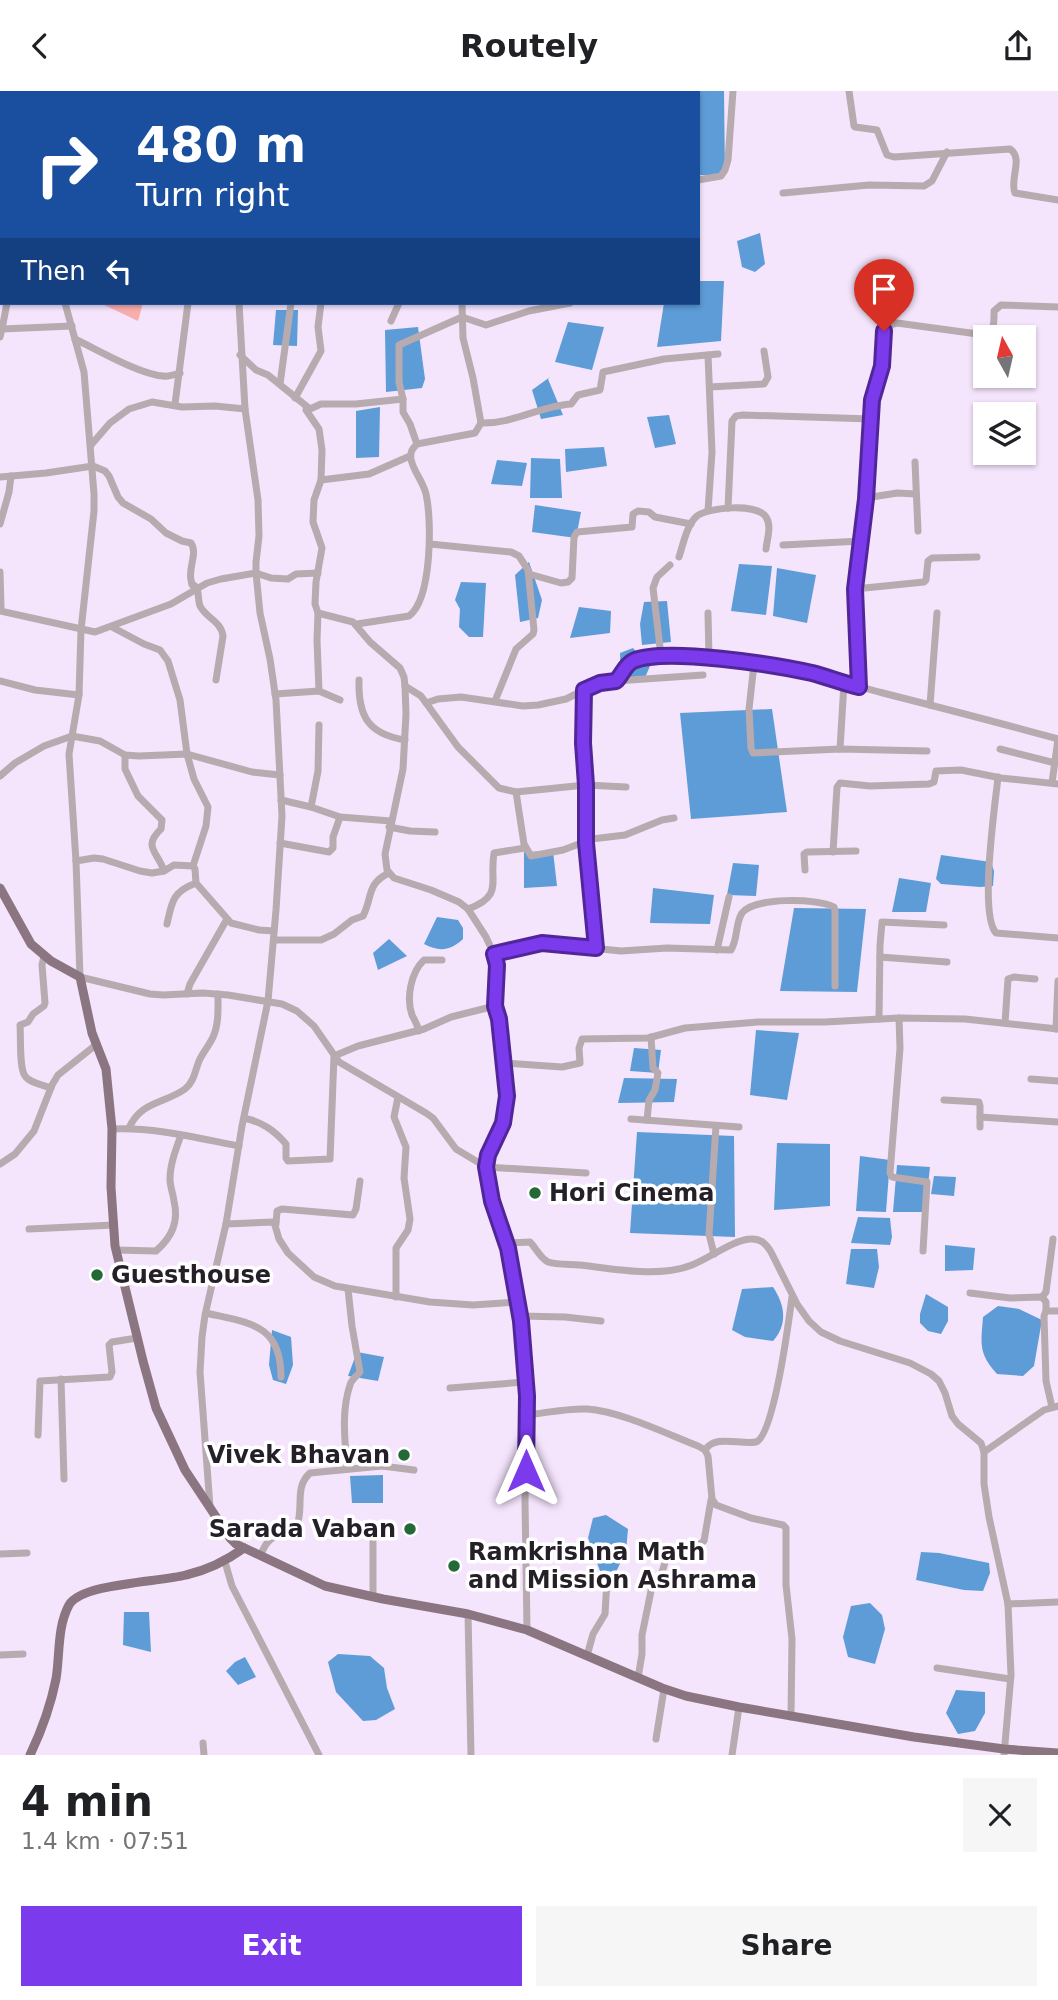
<!DOCTYPE html>
<html lang="en">
<head>
<meta charset="utf-8">
<style>
  :root { --surface:#fff; --page:#f6f6f6; --text:#202124; --muted:#757577; --accent:#7c3aed }
  body { margin:0; font-family:"DejaVu Sans",sans-serif; background:var(--page); color:var(--text); height:100vh; display:flex; flex-direction:column; font-size:26px; white-space:nowrap }
  * { box-sizing:border-box; margin:0 }
  p { font-size:23px; color:var(--muted) }
  .icon { flex:none; width:38px; height:38px; fill:none; stroke:currentColor; stroke-width:2; stroke-linecap:round; stroke-linejoin:round }
  .map { position:relative; height:1664px; overflow:hidden }
  .panel { display:flex; flex-direction:column; background:var(--surface); flex:1 }
  .panel>* { flex:none }
  .hud { position:absolute; left:0px; top:0px; width:700px; height:214px; box-shadow:0 2px 5px #0004; background:#1a4fa0; color:#fff; overflow:hidden }
  .needle { width:46px; rotate:352deg }
  .fabs { position:absolute; left:973px; top:234px; display:grid; gap:14px }
  .fabs a { display:grid; place-items:center; width:63px; height:63px; border-radius:0px; background:var(--surface); box-shadow:0 2px 5px #0004; font-size:35px }
  .pin { position:absolute; display:grid; place-items:center; width:60px; height:60px; color:#fff; margin:-72px -30px; border-radius:50% 50% 50% 0; rotate:-45deg; box-shadow:0 0 7px #0007 }
  .pin .icon { rotate:45deg }
  .me { position:absolute; width:77px; margin:-38px; rotate:0deg; stroke-linejoin:round; filter:drop-shadow(0 0 5px #0008) }
  .turn { display:flex; align-items:center; gap:24px; height:147px; padding:0 21px; font-size:32px }
  .turn .icon { width:91px; height:91px; stroke-width:2.5 }
  .turn b { display:block; font-size:49px; line-height:60px }
  .then { display:flex; align-items:center; height:66px; padding:0 21px; background:#0003; gap:14px; font-size:26px }
  .round { display:grid; place-items:center; flex:none; width:74px; height:74px; border-radius:0px; background:var(--page) }
  .overview { display:flex; align-items:center; justify-content:space-between; height:119px; padding:0 21px }
  h1 { font-size:42px; font-weight:600; line-height:52px }
  .button { display:flex; gap:14px; margin-top:auto; padding:14px 21px }
  .button a { flex:1; height:80px; border-radius:0px; background:var(--accent); color:#fff; font-size:28px; font-weight:600; line-height:80px; text-align:center }
  .button a+a { background:var(--page); color:var(--text) }
  header { display:flex; justify-content:space-between; align-items:center; height:91px; padding:0 21px; background:var(--surface); font-size:32px; font-weight:600 }
  .map>svg:first-child { display:block }
  .green { fill:#faaeac }
  .water { fill:#5d9cd7 }
  .lines { fill:none; stroke-linecap:round; stroke-linejoin:round }
  .minor { stroke:#b7abb0; stroke-width:7 }
  .major { stroke:#8b7580; stroke-width:9 }
  .route-casing { stroke:#51269a; stroke-width:18 }
  .route { stroke:#7c3aed; stroke-width:12 }
  .poi-dot { fill:#236a36; stroke:#fff; stroke-width:2.5 }
  .labels { text-anchor:middle; dominant-baseline:central; stroke-width:7; stroke-linejoin:round; paint-order:stroke }
  .poi-label { font-size:24px; font-weight:bold; fill:#251f28; stroke:#fff; text-anchor:start }
</style>
</head>
<body>
<header><svg class="icon" aria-label="back" viewBox="0 0 24 24"><path d="M15 5l-7 7 7 7"/></svg>Routely<svg class="icon" aria-label="share" viewBox="0 0 24 24"><path d="M12 15V3M7 8l5-5 5 5M5 13v7h14v-7"/></svg></header>
<div class="map">
<svg width="1058" height="1664" viewBox="0 0 1058 1664">
  <rect width="100%" height="100%" fill="#f4e4fc"/>
  <path class="green" d="M100,212H143L138,230Z"/>
  <g class="water">
    <path d="M636,0H724L725,84H698V2H636Z"/>
    <path d="M760,142L765,173L755,181L742,176L737,150Z"/>
    <path d="M698,190H724L721,250L657,256L664,212H698Z"/>
    <path d="M276,219H298L297,255L273,254Z"/>
    <path d="M568,231L604,236L592,279L555,271Z"/>
    <path d="M418,236L425,288L422,297L386,301L385,239Z"/>
    <path d="M550,286L548,288L563,324L541,328L532,299Z"/>
    <path d="M380,316L379,366L356,367V320Z"/>
    <path d="M669,324L676,353L655,357L647,326Z"/>
    <path d="M604,356L607,375L566,381L565,358Z"/>
    <path d="M531,367L560,368L562,407H530Z"/>
    <path d="M497,369L527,372L522,395L491,393Z"/>
    <path d="M535,414L581,421L576,447L532,441Z"/>
    <path d="M529,471L542,509L538,527L520,531L515,484Z"/>
    <path d="M739,473L772,475L766,524L731,520Z"/>
    <path d="M777,477L816,484L807,532L773,525Z"/>
    <path d="M461,491L486,492L483,546H469L459,536L460,518L455,509Z"/>
    <path d="M667,510L671,551L642,554L640,533L644,511Z"/>
    <path d="M579,516L611,520L610,542L570,547Z"/>
    <path d="M633,557L650,575L644,589L621,590L620,562Z"/>
    <path d="M772,618L787,721L691,728L680,622Z"/>
    <path d="M553,760L557,795L524,797V761Z"/>
    <path d="M941,764L991,771L994,780L993,795L980,796L941,793L936,788Z"/>
    <path d="M733,772L759,774L756,805L727,804Z"/>
    <path d="M899,787L931,792L926,821H892Z"/>
    <path d="M653,797L714,804L710,833L650,832Z"/>
    <path d="M794,817L866,818L857,901L780,900Z"/>
    <path d="M437,826L458,829L463,837V848C450,860 439,861 424,853Z"/>
    <path d="M389,848L407,865L378,879L373,862Z"/>
    <path d="M756,939L799,942L787,1009L750,1004Z"/>
    <path d="M634,957L661,959L658,982L630,980Z"/>
    <path d="M624,987L677,988L674,1011L618,1012Z"/>
    <path d="M637,1041L734,1045L735,1146L630,1142Z"/>
    <path d="M777,1052L830,1053V1115L774,1119Z"/>
    <path d="M860,1065L890,1069L886,1121L856,1120Z"/>
    <path d="M897,1074L930,1076L925,1121H893Z"/>
    <path d="M934,1085L956,1086L954,1105L931,1103Z"/>
    <path d="M858,1126L890,1127L892,1146L890,1154L851,1152Z"/>
    <path d="M945,1154L975,1157L973,1179L945,1180Z"/>
    <path d="M851,1158H877L879,1176L874,1197L846,1193Z"/>
    <path d="M773,1196C785,1214 788,1233 773,1250L745,1246L732,1239L742,1198Z"/>
    <path d="M926,1203L948,1216V1230L941,1243L928,1240L920,1232V1223Z"/>
    <path d="M998,1215L1019,1218L1042,1229L1034,1275L1023,1285L997,1283C978,1262 981,1253 983,1226Z"/>
    <path d="M272,1239L291,1246L293,1274L286,1293L273,1289L269,1274Z"/>
    <path d="M357,1261L384,1266L378,1290L348,1285Z"/>
    <path d="M383,1384V1412H352L350,1385Z"/>
    <path d="M606,1424L628,1438L626,1460L616,1481L600,1480L588,1447L593,1427Z"/>
    <path d="M921,1461L939,1462L989,1472L990,1482L983,1500L964,1499L916,1489Z"/>
    <path d="M870,1512L882,1524L885,1538L875,1573L848,1566L843,1546L851,1515Z"/>
    <path d="M124,1521H149L151,1561L123,1554Z"/>
    <path d="M338,1563L370,1565L384,1577L387,1597L395,1618L376,1629L363,1630L336,1601L328,1571Z"/>
    <path d="M245,1566L256,1586L238,1594L226,1580L235,1571Z"/>
    <path d="M956,1599L985,1601V1622L975,1640L958,1643L946,1622Z"/>
  </g>
  <g class="lines">
    <g class="minor">
      <path d="M17,0L18,2"/>
      <path d="M230,0V2"/>
      <path d="M456,0L457,2"/>
      <path d="M849,0L854,35L855,36L877,39L887,64L894,66L1010,58C1024,67 1009,89 1015,102L1058,109"/>
      <path d="M173,2V0"/>
      <path d="M291,2V0"/>
      <path d="M319,2V0"/>
      <path d="M665,2V0"/>
      <path d="M698,89L721,85L725,79L728,69L733,0"/>
      <path d="M783,102L869,94L924,95L932,90L947,61"/>
      <path d="M0,125H2"/>
      <path d="M65,212L84,281L94,403V420L81,539L79,604L69,663L76,770L80,886L150,903L163,904L203,902L228,904L282,913L297,920L314,935L339,971L426,1022L433,1027L456,1058L486,1076L586,1082"/>
      <path d="M462,212L463,247L473,287L481,332"/>
      <path d="M391,230L399,212"/>
      <path d="M0,238H2L7,212"/>
      <path d="M0,246L2,238L72,235"/>
      <path d="M75,248C98,259 139,283 163,285C169,286 174,284 180,282"/>
      <path d="M240,264L256,279L268,284L310,318L306,319L319,338L322,359L321,389L314,409L313,431L322,457L316,491L315,513L318,522L353,531L370,551L400,577L404,586L405,595L406,623L403,678L385,763L387,779L394,787L431,799L459,811L468,818L486,846L496,868L495,915L499,928L507,1005L503,1032L488,1064L486,1076L492,1110L508,1157L521,1230L527,1305L525,1410L527,1539"/>
      <path d="M708,264L712,361L708,420"/>
      <path d="M280,293L291,212"/>
      <path d="M710,296L764,293L768,286L764,260"/>
      <path d="M295,307L321,260L318,236L321,212"/>
      <path d="M403,308V321L410,333L417,353"/>
      <path d="M175,313L188,212"/>
      <path d="M310,318L321,313H356L403,308L399,291V254L462,226L486,234L529,220L570,212"/>
      <path d="M91,354L110,332L129,318L152,311L182,316L215,315L245,318"/>
      <path d="M915,371L918,440"/>
      <path d="M0,386L46,382L93,375L105,380L109,385L118,406L123,412L151,428L166,442L182,450L191,452C198,462 188,477 191,489C193,500 192,489 197,498C199,503 198,510 200,515C206,527 221,530 223,545L216,589"/>
      <path d="M321,389L369,383L410,365"/>
      <path d="M866,407L897,402L916,403"/>
      <path d="M728,417L732,330L736,325L743,324L871,328"/>
      <path d="M0,433L9,401L11,385"/>
      <path d="M430,453L511,461L519,465L528,479L534,539L533,543L516,558L495,610"/>
      <path d="M783,454L861,450"/>
      <path d="M679,466C683,454 687,433 697,425C709,416 757,412 766,426C772,435 767,448 766,458"/>
      <path d="M0,481L1,516"/>
      <path d="M529,483L561,492L568,491L572,487L574,446L577,441L632,436L633,423L638,420L649,421L655,426L691,433"/>
      <path d="M855,498L924,491L926,489L928,470L932,467L977,466"/>
      <path d="M0,520L95,541L171,513L207,492L221,488L256,482L271,487L288,488L296,483L318,482"/>
      <path d="M318,522L317,549L319,600"/>
      <path d="M708,522L709,567"/>
      <path d="M357,533L409,525C432,508 432,429 426,403C423,390 413,380 411,368C410,361 412,358 417,353L475,342L481,332C513,333 540,315 571,313L578,304L600,299L603,281L664,268L718,263"/>
      <path d="M112,536L144,553L160,559L168,570L180,609L187,663L194,688L208,716L206,735L193,775"/>
      <path d="M661,565L653,497L657,486L670,474"/>
      <path d="M754,573L749,618L751,657L753,662L840,658L927,660"/>
      <path d="M359,589C358,625 368,643 405,649"/>
      <path d="M0,590L35,599L79,604"/>
      <path d="M616,590L703,584"/>
      <path d="M405,595L421,605L458,656L499,697L516,701L586,694V759L596,857"/>
      <path d="M858,596L855,498L866,407L872,308L882,275L886,236L889,234L897,232L985,244C995,241 994,229 994,220L1001,214L1058,216"/>
      <path d="M584,599L583,652L586,694L626,696"/>
      <path d="M275,603L319,600L340,609"/>
      <path d="M426,612L438,608L461,606L523,615L538,614L566,608L594,594L616,590C622,584 625,574 633,571C663,556 777,574 812,582C836,588 859,596 883,602C942,617 1000,632 1058,648"/>
      <path d="M930,614L937,522"/>
      <path d="M319,634L318,680L311,716L340,726L391,730"/>
      <path d="M840,658L844,592"/>
      <path d="M1000,658L1055,672"/>
      <path d="M125,664V678L138,705L162,729L161,738C142,756 158,761 164,780"/>
      <path d="M0,685L15,672L44,655L72,645L100,650L125,664L139,665L187,663L252,681L280,684"/>
      <path d="M998,686C995,715 979,823 996,842L1058,847"/>
      <path d="M1052,692L1058,648"/>
      <path d="M516,701L524,753L531,765L563,759L592,748L625,744L662,729L674,727"/>
      <path d="M281,709L311,716"/>
      <path d="M389,736L410,740L435,741"/>
      <path d="M280,752L329,761L333,757V746L340,726"/>
      <path d="M833,761L837,696L840,692L870,695L929,693L934,691L936,680L961,679L1001,687L1058,693"/>
      <path d="M76,770L94,767L103,768L140,780L152,782L164,780L174,774L193,775L195,778L196,792L231,832L259,839L274,840"/>
      <path d="M805,779L804,763L807,761L856,760"/>
      <path d="M468,818C504,805 489,791 494,762L525,757"/>
      <path d="M167,833C172,811 172,801 196,792"/>
      <path d="M274,849H321L334,843L352,829L363,825C373,806 366,793 389,782"/>
      <path d="M717,859L729,806"/>
      <path d="M494,863L542,852L621,860L667,857L731,859C738,848 735,833 742,822C754,806 817,807 834,816L835,819V895"/>
      <path d="M44,865L42,874L45,912L44,915L33,923L28,931L20,934C21,945 19,977 25,985C30,992 43,994 51,997"/>
      <path d="M880,866L947,871"/>
      <path d="M187,903L190,893L227,828"/>
      <path d="M899,927L900,957L890,1082L892,1086L927,1091L923,1160"/>
      <path d="M879,928L880,854L882,831L944,834"/>
      <path d="M1005,932L1008,888L1014,886L1035,888"/>
      <path d="M1056,938L1058,890"/>
      <path d="M419,940C417,933 415,930 412,924C406,907 411,881 424,869H442"/>
      <path d="M505,972L562,976L580,972L579,957L582,948L648,947L685,937L758,931H825L899,927L965,928L1058,938"/>
      <path d="M1031,988L1058,990"/>
      <path d="M944,1009L979,1011L980,1015V1036"/>
      <path d="M980,1026L1058,1031"/>
      <path d="M244,1027C262,1031 274,1039 286,1053V1067L288,1070L330,1068L334,965L358,955L424,938L451,926L495,915"/>
      <path d="M631,1028L739,1036"/>
      <path d="M647,1029L649,1009L655,999L658,982L653,977L651,946"/>
      <path d="M129,1037C141,1010 164,1013 185,998C194,991 195,980 199,970C203,961 209,955 213,946C219,933 218,917 218,903"/>
      <path d="M112,1038C155,1036 197,1047 239,1055"/>
      <path d="M0,1073L15,1063L34,1040L52,994L58,984L97,953"/>
      <path d="M226,1133L274,1131L279,1148L288,1162L314,1186L335,1195L430,1211L473,1214L518,1211"/>
      <path d="M276,1133L277,1120L282,1118L353,1124L356,1118L360,1090"/>
      <path d="M29,1138L114,1134"/>
      <path d="M506,1152L530,1151C536,1157 540,1167 548,1171C557,1174 570,1173 580,1174C614,1178 659,1187 692,1174C708,1168 733,1149 750,1148C761,1147 766,1153 771,1161L797,1213L809,1230L821,1241L840,1250L910,1272L931,1283L939,1290L945,1302L952,1325L958,1333L981,1352L984,1361V1393L989,1426L1008,1513L1011,1584L1004,1664"/>
      <path d="M116,1159L156,1160C172,1146 179,1131 174,1110C173,1102 170,1096 170,1088C170,1073 176,1058 181,1044"/>
      <path d="M714,1163L709,1143L716,1035"/>
      <path d="M970,1202L1010,1207L1042,1206L1046,1211V1220"/>
      <path d="M396,1206V1157L408,1139L410,1128L404,1087L406,1056L394,1026L398,1006"/>
      <path d="M1042,1206L1046,1201L1053,1148"/>
      <path d="M206,1222C248,1232 281,1232 281,1286"/>
      <path d="M520,1225L565,1226L601,1230"/>
      <path d="M61,1288L64,1388"/>
      <path d="M450,1297L525,1291"/>
      <path d="M1052,1316L1046,1290L1044,1225L1046,1220H1058"/>
      <path d="M526,1324C546,1322 567,1317 587,1318C620,1320 667,1343 698,1355L705,1359L708,1365L712,1408L716,1414L751,1427L783,1434L786,1437V1494L792,1548L791,1626"/>
      <path d="M38,1344L40,1290L110,1286L112,1281L109,1254L112,1251L137,1247"/>
      <path d="M705,1359C715,1343 740,1354 756,1351C774,1346 789,1228 792,1206"/>
      <path d="M984,1361L1044,1319L1058,1315"/>
      <path d="M347,1377C345,1349 341,1321 350,1294C351,1289 357,1285 360,1281L352,1235L348,1198"/>
      <path d="M210,1416L200,1281L202,1246L205,1224L226,1133L242,1035L268,910L276,819L282,725L276,609L270,568L260,522L256,482V471L259,445L258,409L245,318L239,212"/>
      <path d="M0,1463L27,1462"/>
      <path d="M261,1464C268,1442 281,1446 297,1434C304,1417 294,1396 310,1382L382,1375L414,1379"/>
      <path d="M225,1471L232,1495L319,1664"/>
      <path d="M660,1488L669,1458L697,1455L704,1450L711,1409"/>
      <path d="M373,1506V1449"/>
      <path d="M1008,1513L1058,1511"/>
      <path d="M468,1523L471,1664"/>
      <path d="M0,1564L23,1563"/>
      <path d="M587,1565L593,1543L605,1523L607,1489"/>
      <path d="M937,1577L1010,1588"/>
      <path d="M638,1587L642,1563V1544L652,1495L654,1491L667,1488L700,1492"/>
      <path d="M656,1648L664,1598"/>
      <path d="M203,1652L204,1664"/>
      <path d="M732,1664L739,1616"/>
    </g>
    <g class="major">
      <path d="M0,797L31,853L51,870L80,886L92,942L106,978L112,1038L111,1096L115,1155L143,1270L156,1317L185,1379L230,1447L236,1453L325,1495L383,1508L468,1523L527,1539L662,1597L686,1605L739,1616L914,1646L1004,1658L1058,1662"/>
      <path d="M30,1664C41,1641 51,1613 56,1588C60,1564 57,1536 69,1514C82,1492 160,1491 186,1484C208,1479 226,1470 244,1457"/>
    </g>
  </g>
  <g class="lines">
    <g class="route-casing">
      <path id="route" d="M526,1380L527,1305L521,1230L508,1157L492,1110L486,1076L488,1064L503,1032L507,1005L499,928L495,915L497,874L494,863L542,852L596,857L586,752V694L583,652L584,599L600,592L616,590C622,584 625,574 633,570C665,556 776,574 812,582C827,586 843,592 859,596L855,498L866,408L872,309L882,275L884,240"/>
    </g>
    <use href="#route" class="route"/>
  </g>
  <g class="poi-dot">
    <circle cx="535" cy="1102" r="7"/>
    <circle cx="97" cy="1184" r="7"/>
    <circle cx="404" cy="1364" r="7"/>
    <circle cx="410" cy="1438" r="7"/>
    <circle cx="454" cy="1475" r="7"/>
  </g>
  <g class="labels">
    <g class="poi-label">
      <text x="549" y="1102">Hori Cinema</text>
      <text x="111" y="1184">Guesthouse</text>
      <text x="390" y="1364" text-anchor="end">Vivek Bhavan</text>
      <text x="396" y="1438" text-anchor="end">Sarada Vaban</text>
      <text x="468" y="1461">Ramkrishna Math<tspan x="468" dy="28">and Mission Ashrama</tspan></text>
    </g>
  </g>
</svg>
<div class="fabs">
<a><svg class="needle" viewBox="-14 -14 28 28"><path d="M0-13l5 13h-10z" fill="#e53935"/><path d="M0 13l5-13h-10z" fill="#757577"/></svg></a>
<a><svg class="icon" aria-label="layers" viewBox="0 0 24 24"><path d="M12 4l9 5-9 5-9-5zM3 14l9 5 9-5"/></svg></a>
</div>
<div class="pin" style="left:884px;top:240px;background:#d93025"><svg class="icon" aria-label="arrive" viewBox="0 0 24 24"><path d="M6 21V4h12l-3 4 3 4H6"/></svg></div>
<svg class="me" style="left:526px;top:1380px" viewBox="-20 -20 40 40"><path d="M0-17L14 15 0 8-14 15z" fill="#7c3aed" stroke="#fff" stroke-width="4"/></svg>
<div class="hud">
<div class="turn"><svg class="icon" aria-label="right" viewBox="0 0 24 24"><path d="M7 20v-9h11M14 6l5 5-5 5"/></svg><div><b>480 m</b>Turn right</div></div>
<div class="then">Then<svg class="icon" aria-label="left" viewBox="0 0 24 24"><path d="M17 20v-9H6M10 6l-5 5 5 5"/></svg></div>
</div>
</div>
<section class="panel">
<div class="overview"><div><h1>4 min</h1><p>1.4 km · 07:51</p></div><a class="round"><svg class="icon" aria-label="close" viewBox="0 0 24 24"><path d="M6 6l12 12M18 6L6 18"/></svg></a></div>
<div class="button"><a>Exit</a><a>Share</a></div>
</section>
</body>
</html>
